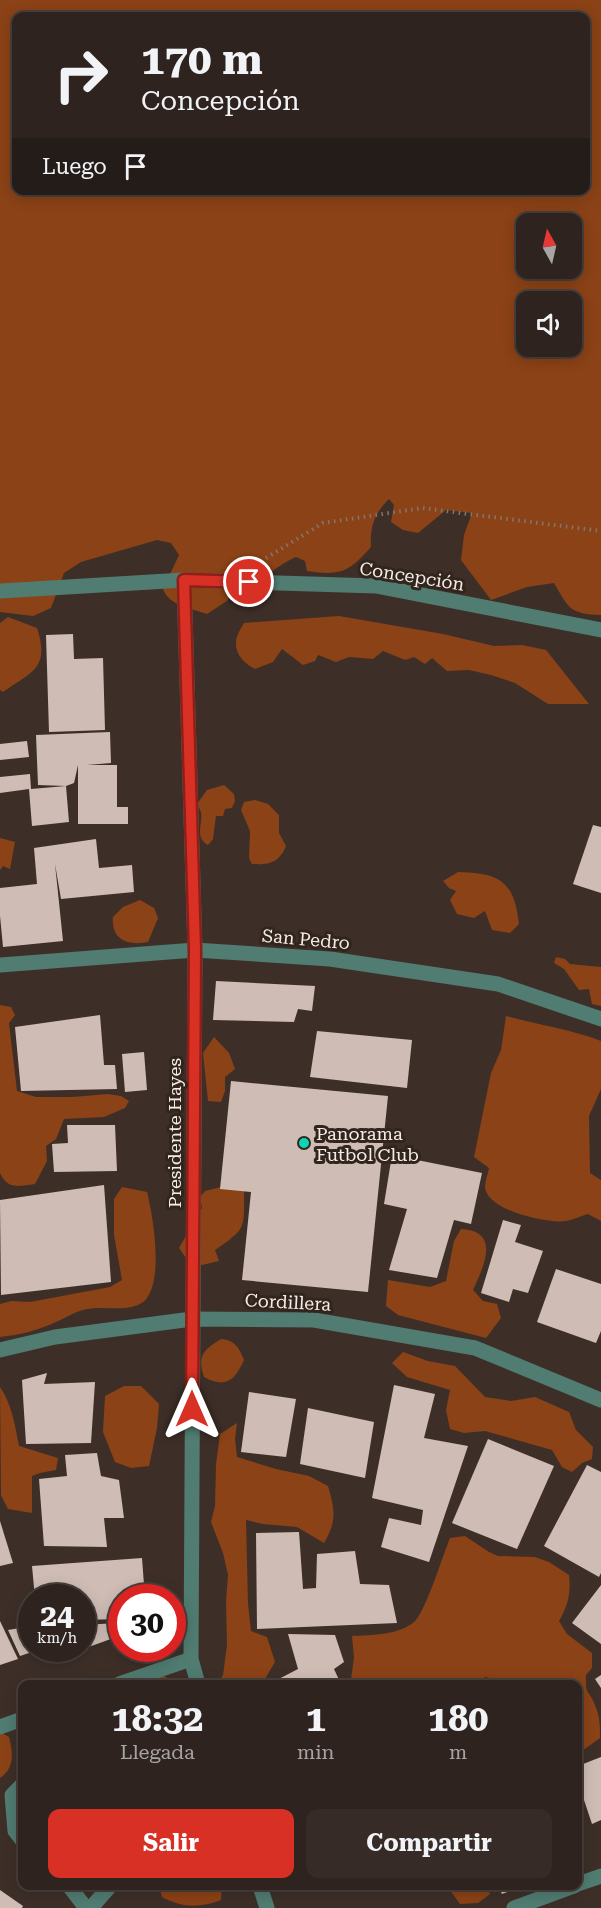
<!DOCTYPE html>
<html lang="es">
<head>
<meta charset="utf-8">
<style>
  :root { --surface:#2e231e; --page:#362b27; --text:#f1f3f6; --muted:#a7a4a4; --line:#49403c; --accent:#d93025 }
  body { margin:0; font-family:"Roboto Serif",serif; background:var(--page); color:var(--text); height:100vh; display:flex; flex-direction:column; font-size:22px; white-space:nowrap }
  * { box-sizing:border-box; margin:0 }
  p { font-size:20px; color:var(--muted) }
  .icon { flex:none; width:33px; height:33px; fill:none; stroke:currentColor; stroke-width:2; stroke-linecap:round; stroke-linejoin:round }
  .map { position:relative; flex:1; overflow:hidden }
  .sheet { position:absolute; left:18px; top:1680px; width:564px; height:210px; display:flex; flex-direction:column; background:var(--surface); border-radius:12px; box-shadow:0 3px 15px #0003,0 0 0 2px var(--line) }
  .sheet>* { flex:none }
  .hud { position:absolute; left:12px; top:12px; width:578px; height:183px; border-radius:12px; box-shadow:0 3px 15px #0003,0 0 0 2px var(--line); background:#2e231e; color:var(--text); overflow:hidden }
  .needle { width:39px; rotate:352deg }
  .controls { position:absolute; left:516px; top:213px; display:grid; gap:12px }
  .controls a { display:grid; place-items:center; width:66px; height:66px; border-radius:12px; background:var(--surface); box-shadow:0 3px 15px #0003,0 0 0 2px var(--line); font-size:30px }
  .speed { position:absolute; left:18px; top:1584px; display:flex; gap:12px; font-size:30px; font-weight:700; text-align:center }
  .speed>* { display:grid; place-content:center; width:78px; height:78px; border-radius:50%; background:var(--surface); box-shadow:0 3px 15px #0003,0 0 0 2px var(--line); line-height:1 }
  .speed small { font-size:15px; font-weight:400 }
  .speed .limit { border:9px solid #d22; background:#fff; color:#111 }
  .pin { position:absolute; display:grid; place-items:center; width:51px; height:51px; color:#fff; margin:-26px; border:3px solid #fff; border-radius:50%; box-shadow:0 2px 6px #0007 }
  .me { position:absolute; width:66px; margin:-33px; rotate:0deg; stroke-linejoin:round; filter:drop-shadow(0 0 4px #0008) }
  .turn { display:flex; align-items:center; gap:21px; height:126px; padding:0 30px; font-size:27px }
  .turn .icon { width:78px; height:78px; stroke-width:2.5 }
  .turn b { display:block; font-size:42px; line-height:51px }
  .then { display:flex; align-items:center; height:57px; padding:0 30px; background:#0003; gap:12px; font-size:22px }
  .eta { display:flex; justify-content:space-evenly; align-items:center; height:102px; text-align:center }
  .eta b { font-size:36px; font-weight:700; line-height:42px }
  .button { display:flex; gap:12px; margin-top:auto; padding:12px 30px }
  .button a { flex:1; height:69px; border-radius:12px; background:var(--accent); color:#fff; font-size:24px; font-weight:700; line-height:69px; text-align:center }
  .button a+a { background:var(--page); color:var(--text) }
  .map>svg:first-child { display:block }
  .forest { fill:#8b4216; fill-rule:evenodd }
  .building { fill:#cfbdb5 }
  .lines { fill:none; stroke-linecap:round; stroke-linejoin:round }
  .path { stroke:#827670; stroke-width:4; stroke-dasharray:1.5 4.5; stroke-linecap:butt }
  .minor { stroke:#507c71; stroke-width:15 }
  .route-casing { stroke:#8d1f18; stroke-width:15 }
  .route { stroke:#d93025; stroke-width:10 }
  .poi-dot { fill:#0cd5b5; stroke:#32251e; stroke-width:2 }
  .labels { text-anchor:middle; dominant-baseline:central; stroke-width:6; stroke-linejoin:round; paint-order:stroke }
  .street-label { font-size:18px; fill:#f5ece7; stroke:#32251e }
  .poi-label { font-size:18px; fill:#f5ece7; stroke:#32251e; text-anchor:start }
</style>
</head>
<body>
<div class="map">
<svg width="601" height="1908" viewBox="0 0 601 1908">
  <rect width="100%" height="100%" fill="#3d2f28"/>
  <g class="forest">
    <path d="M0,0H601V615C570,614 569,609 554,583L527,587L491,600L461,560L464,535L472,513L446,510L418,533L403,530L391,522L394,505L389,499C374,514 370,526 371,547C349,572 341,576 307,571L305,561L296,557C287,561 279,566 271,572C256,584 256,590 234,590L227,601L207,614C191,608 169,606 163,589L179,555L171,543L157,540L81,562L64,573L51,608L33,616L0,612ZM16,16H585V190H16ZM526,224H572V268H526ZM526,302H572V346H526Z"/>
    <path d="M339,616L443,634L494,646L522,645L546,650L589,704H548L515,683L491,675L469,670L447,671L432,658L425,664L414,657L405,660L383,651L373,659L349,657L336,662L318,655L315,661L303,665L282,649L273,662L255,669C245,664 235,655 236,642C236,636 241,628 244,623Z"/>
    <path d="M8,617L37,628C50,668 33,671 3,692L0,690V623Z"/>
    <path d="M224,785L234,794L235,801L232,808L225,809L223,816H216L213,839L208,845C194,837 203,824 201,813C201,811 198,806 197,804L207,790Z"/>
    <path d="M255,800L268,804L279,815V833L286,846C279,863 269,865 252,864L249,858L250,831L241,810L244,802Z"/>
    <path d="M0,838L15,842L10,869L3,866L0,870Z"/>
    <path d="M458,872C500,873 514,881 519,924L510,933L492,930L485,911L474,918L457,914L450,900L456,891L449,888L443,881Z"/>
    <path d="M140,900L154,908L158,918L148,942C128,946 111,940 113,917L123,907Z"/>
    <path d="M556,957L565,959L570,964L601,967V1006L592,1004L589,989L579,990L564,969L554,963Z"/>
    <path d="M0,1005L11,1007L15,1015L9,1023L17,1091L36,1097H72L108,1094L121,1096L129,1101L125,1108L104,1117L64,1119L56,1139L46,1146L47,1161L35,1184C18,1186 8,1190 0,1173Z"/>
    <path d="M506,1016C538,1025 570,1029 601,1041V1089L589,1116L590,1173L601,1180V1221L588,1214C581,1216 573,1220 566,1221C547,1224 486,1210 485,1187C485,1181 488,1174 489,1168L474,1157L491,1073L501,1050Z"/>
    <path d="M214,1037L229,1053L235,1069L225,1077V1091L221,1102L208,1101L203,1053Z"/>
    <path d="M225,1186L244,1191C244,1229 247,1228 215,1250L219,1261L202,1265L188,1261L179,1248L202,1208L200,1197L205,1191Z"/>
    <path d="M122,1187L147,1192C153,1215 167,1294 138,1305C120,1312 101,1305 83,1310C74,1312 66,1318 58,1321C39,1330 20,1335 0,1337V1304L11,1301L30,1302L110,1287L122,1280L114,1235V1199Z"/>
    <path d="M461,1229C502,1231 483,1268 473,1290L483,1301L497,1304L501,1318L486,1338L398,1315L386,1306L388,1280L430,1287L446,1281L454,1241Z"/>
    <path d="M221,1339C235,1340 239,1348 244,1360C235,1380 226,1389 204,1377C197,1356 203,1350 221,1339Z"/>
    <path d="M403,1352L428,1361L455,1366L485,1397L511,1401L535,1397L569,1412L576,1430L593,1447L592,1459L582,1463L572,1472L562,1467L552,1450L485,1431L464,1433L450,1429L446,1410L450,1390L407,1377L392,1363Z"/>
    <path d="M124,1386H141L159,1404L157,1428L149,1466L131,1468L115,1462L103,1432L105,1396Z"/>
    <path d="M0,1387C12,1405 15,1425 19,1446L58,1458L56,1470L40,1473L32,1476V1513L8,1509L1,1495Z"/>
    <path d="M237,1423L235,1439L237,1457L276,1469L309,1476L328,1486C335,1510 337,1521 324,1543L297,1527L263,1524L246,1520L248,1604L251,1631L267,1637L275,1662L262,1684H218L223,1675L227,1645L226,1601L228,1575L223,1553L211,1522L215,1506L216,1464L220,1434Z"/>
    <path d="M465,1536L489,1552L498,1556L535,1557L549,1562L569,1575C571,1593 568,1606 559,1621L567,1634L592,1653V1668L586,1675C585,1696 589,1689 595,1705C600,1717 600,1726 600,1738L579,1753L578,1754V1684H502L499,1680L485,1677L474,1684H363L351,1679L354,1658L352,1636C371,1635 401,1635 415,1621C426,1610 443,1555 450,1538Z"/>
    <path d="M144,1668L168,1678L172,1684H108L119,1676Z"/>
    <path d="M0,1732L9,1737C13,1752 15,1768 0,1778Z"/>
    <path d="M159,1886H222L221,1900C200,1908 182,1908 162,1897Z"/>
    <path d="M447,1886H487L490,1894L478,1903L460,1904Z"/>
  </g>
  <g class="building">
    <path d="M73,634L74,659L103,658L105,730L49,732L46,635Z"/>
    <path d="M110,732L111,763L87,765H117V807H128V824H78V765L74,783L66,786L38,785L36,735Z"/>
    <path d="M27,741L29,757L0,760V744Z"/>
    <path d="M30,774L31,789L66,786L69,822L32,826L29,789L0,793V777Z"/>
    <path d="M593,825L601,827V893L573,884Z"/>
    <path d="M96,839L99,868L132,865L134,892L61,899L55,864L63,941L3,947L0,916V888L37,884L34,848Z"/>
    <path d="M216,981L315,986L312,1011L298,1009L294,1022L213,1020Z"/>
    <path d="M100,1015L104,1065H115L117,1089L21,1091L15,1027Z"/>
    <path d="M317,1031L412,1040L407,1088L310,1077Z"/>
    <path d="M144,1052L147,1090L125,1092L122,1054Z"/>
    <path d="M231,1081L388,1096L368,1292L242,1280L251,1192L220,1189Z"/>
    <path d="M67,1125H115L117,1171L54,1172L52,1144L68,1143Z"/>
    <path d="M392,1155L482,1173L471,1224L454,1220L437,1278L389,1270L407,1209L384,1204Z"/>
    <path d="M104,1185L111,1282L1,1295L0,1200Z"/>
    <path d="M503,1220L521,1225L515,1242L543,1251L528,1293L513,1289L509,1302L481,1293Z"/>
    <path d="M556,1269L601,1284V1331L596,1343L537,1322Z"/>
    <path d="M47,1373L44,1384L95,1382L91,1443L26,1444L22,1380Z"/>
    <path d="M394,1385L435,1394L424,1438L468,1446L429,1562L381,1547L389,1518L421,1525L423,1510L372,1498Z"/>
    <path d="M249,1392L296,1399L286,1457L241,1452Z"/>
    <path d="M308,1408L374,1422L365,1478L300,1464Z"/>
    <path d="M488,1439L554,1466L517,1549L452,1523Z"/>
    <path d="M97,1453L101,1476L119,1480L124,1518H104L107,1547L44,1546L39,1479L67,1476L65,1455Z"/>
    <path d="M587,1465L601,1472V1573L599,1577L544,1546Z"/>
    <path d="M0,1521L13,1563L0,1566Z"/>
    <path d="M299,1532L303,1589L316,1588L317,1554L355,1551L360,1584L389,1585L397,1623L257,1629L256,1533Z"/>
    <path d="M142,1558L145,1598H122V1619L82,1620V1598H35L32,1566Z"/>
    <path d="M601,1585V1644L572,1623Z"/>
    <path d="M0,1621L18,1659L0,1665Z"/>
    <path d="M118,1623L122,1635L69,1654L68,1648H82V1625Z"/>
    <path d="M32,1626V1648L41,1649L20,1656L8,1630Z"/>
    <path d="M288,1634L335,1635L344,1662L334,1669L341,1684H269L298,1669Z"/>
    <path d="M601,1675V1688L595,1679Z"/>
    <path d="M601,1757V1820L592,1824L578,1782V1766Z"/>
    <path d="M498,1886H523L502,1894Z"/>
    <path d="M0,1890L23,1906L22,1908H0Z"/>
  </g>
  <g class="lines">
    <path class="path" d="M266,558L323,523L422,508L601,531"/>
    <g class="minor">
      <path d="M184,580L195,950L191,1659L198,1684"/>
      <path d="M0,591L184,580L376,586L601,630"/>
      <path d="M0,965L195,950L330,959L498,984L601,1019"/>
      <path d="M0,1350L55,1337L192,1319L314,1320L475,1348L601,1400"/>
      <path d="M119,1684L191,1659"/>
      <path d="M0,1727L22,1719"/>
      <path d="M22,1785L12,1795L15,1831L22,1840"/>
      <path d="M578,1884L601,1876"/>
      <path d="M69,1886L86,1908"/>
      <path d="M260,1886L267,1908"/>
      <path d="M91,1908L110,1886"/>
      <path d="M514,1908L574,1886"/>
    </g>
  </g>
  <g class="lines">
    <g class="route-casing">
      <path id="route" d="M192,1409L195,950L184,580L249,582"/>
    </g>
    <use href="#route" class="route"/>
  </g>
  <circle class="poi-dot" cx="304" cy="1143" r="6"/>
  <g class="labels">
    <g class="street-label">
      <text transform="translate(412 576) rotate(9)">Concepción</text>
      <text transform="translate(306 939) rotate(5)">San Pedro</text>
      <text transform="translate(174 1133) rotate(-90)">Presidente Hayes</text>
      <text transform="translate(288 1302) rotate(3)">Cordillera</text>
    </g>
    <g class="poi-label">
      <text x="316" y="1133">Panorama<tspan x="316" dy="21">Futbol Club</tspan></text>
    </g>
  </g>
</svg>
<div class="controls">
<a><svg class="needle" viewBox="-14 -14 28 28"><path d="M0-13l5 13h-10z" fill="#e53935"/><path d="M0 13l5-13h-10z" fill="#a7a4a4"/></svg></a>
<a><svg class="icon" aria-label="sound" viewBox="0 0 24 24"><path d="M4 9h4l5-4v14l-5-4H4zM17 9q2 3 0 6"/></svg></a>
</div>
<div class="speed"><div>24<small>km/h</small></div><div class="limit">30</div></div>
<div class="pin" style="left:249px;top:582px;background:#d93025"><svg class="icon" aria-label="arrive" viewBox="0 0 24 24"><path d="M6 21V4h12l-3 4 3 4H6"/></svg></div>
<svg class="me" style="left:192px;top:1409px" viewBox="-20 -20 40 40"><path d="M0-17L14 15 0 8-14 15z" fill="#d93025" stroke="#fff" stroke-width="4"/></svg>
<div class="hud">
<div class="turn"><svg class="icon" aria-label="right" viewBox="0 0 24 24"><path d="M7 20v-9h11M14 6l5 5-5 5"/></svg><div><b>170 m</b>Concepción</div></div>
<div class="then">Luego<svg class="icon" aria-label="arrive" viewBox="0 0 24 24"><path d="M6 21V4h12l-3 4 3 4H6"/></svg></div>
</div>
<section class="sheet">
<div class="eta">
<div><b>18:32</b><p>Llegada</p></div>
<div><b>1</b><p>min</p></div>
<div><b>180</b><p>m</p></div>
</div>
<div class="button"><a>Salir</a><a>Compartir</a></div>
</section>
</div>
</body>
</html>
